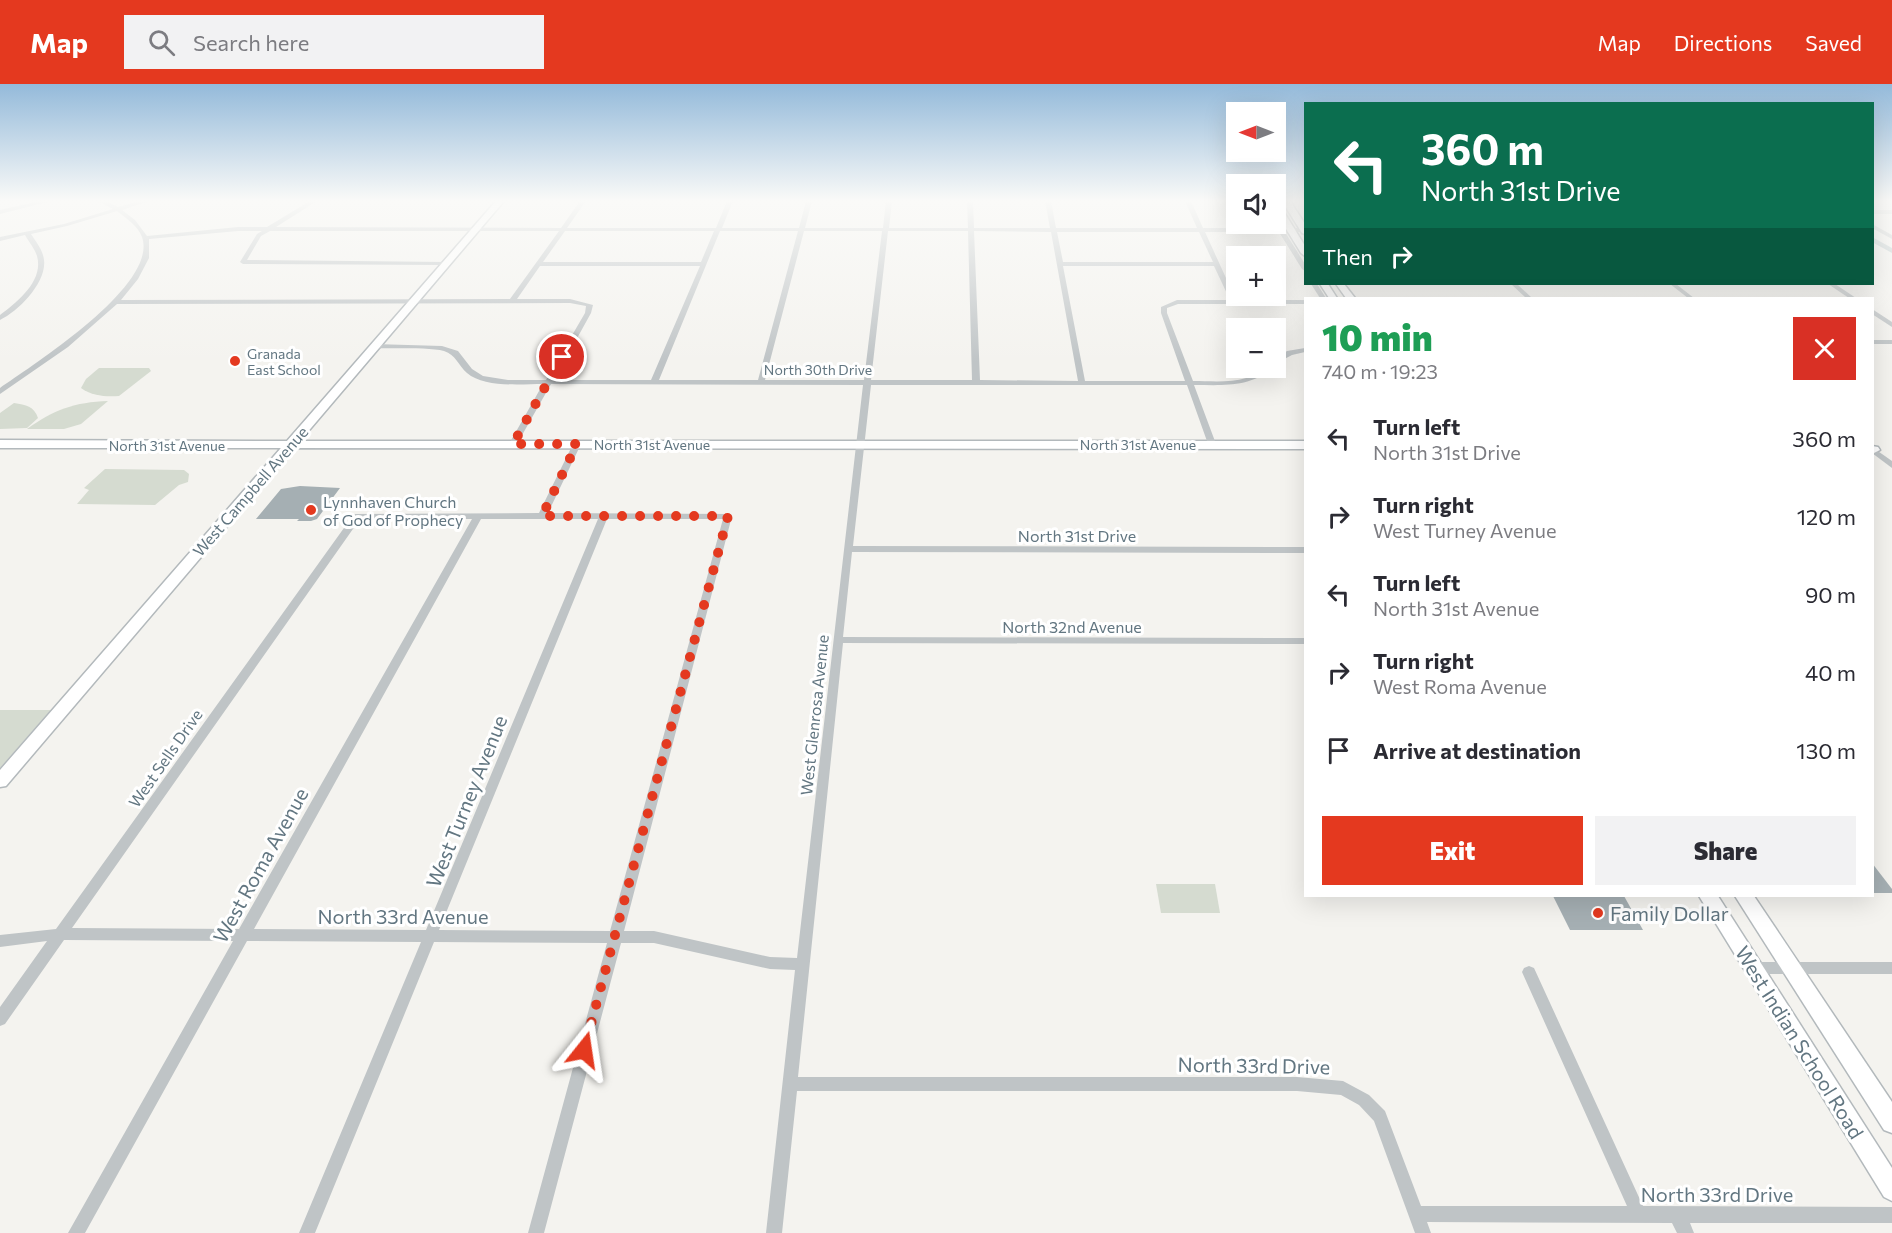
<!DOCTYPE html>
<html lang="en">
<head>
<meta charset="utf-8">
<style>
  :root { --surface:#fff; --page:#f2f2f3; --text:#2b2b33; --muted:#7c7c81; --accent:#e4391f }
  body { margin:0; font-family:Commissioner,sans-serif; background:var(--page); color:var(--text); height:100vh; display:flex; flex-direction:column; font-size:22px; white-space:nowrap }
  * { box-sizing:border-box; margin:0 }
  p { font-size:20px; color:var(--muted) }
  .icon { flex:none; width:33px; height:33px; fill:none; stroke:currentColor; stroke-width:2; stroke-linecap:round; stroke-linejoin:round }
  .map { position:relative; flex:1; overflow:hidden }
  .details { position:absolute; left:1304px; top:213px; width:570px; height:600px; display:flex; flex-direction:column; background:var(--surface); border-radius:0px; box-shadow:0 6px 24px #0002 }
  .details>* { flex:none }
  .banner { position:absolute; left:1304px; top:18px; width:570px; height:183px; border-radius:0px; box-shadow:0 6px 24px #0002; background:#0b6e4f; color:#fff; overflow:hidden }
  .needle { width:39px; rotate:270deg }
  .tools { position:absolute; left:1226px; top:18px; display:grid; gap:12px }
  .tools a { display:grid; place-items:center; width:60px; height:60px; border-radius:0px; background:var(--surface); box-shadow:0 6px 24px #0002; font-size:30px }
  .pin { position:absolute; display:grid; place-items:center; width:51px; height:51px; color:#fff; margin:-26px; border:3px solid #fff; border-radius:50%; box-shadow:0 2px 6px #0007 }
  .me { position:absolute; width:66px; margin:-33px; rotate:15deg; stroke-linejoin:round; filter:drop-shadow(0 0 4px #0008) }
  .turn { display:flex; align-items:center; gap:21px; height:126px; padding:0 18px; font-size:27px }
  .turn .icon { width:78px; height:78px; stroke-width:2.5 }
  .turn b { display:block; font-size:42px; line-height:51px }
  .then { display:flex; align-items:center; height:57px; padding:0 18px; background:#0003; gap:12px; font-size:22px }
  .round { display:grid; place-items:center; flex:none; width:63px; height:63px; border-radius:0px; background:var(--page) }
  .headline { display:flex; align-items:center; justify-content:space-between; height:102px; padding:0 18px }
  h1 { font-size:36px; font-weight:800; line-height:45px; color:#1e9e55 }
  .cta { display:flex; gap:12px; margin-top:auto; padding:12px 18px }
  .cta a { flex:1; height:69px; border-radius:0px; background:var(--accent); color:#fff; font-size:24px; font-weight:800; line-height:69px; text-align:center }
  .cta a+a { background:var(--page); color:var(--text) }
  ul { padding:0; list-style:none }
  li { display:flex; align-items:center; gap:18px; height:78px; padding:0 18px }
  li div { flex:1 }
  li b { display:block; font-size:22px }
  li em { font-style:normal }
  header { display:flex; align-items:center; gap:36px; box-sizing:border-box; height:84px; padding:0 30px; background:var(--accent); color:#fff }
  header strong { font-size:28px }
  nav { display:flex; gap:33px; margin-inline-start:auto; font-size:21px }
  .search { width:420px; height:54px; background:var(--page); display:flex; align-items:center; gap:15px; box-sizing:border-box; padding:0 21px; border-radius:0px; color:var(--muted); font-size:22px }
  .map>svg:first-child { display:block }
  .green { fill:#d5dbd0 }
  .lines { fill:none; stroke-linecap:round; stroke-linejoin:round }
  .canal { fill:#b6c4c6; fill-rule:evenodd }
  .building { fill:#a5afb3 }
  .secondary-casing { stroke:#b3b9bc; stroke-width:3 }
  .street { fill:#bfc4c6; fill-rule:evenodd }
  .secondary { fill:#fff; fill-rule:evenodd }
  .route { stroke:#e4391f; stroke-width:10; stroke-dasharray:0 18 }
  .poi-dot { fill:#e4391f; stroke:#fff; stroke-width:2 }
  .labels { text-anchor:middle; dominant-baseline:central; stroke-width:6; stroke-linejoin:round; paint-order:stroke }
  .far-poi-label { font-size:14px; fill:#627681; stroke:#fff; text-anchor:start }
  .far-street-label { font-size:14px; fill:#627681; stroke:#fff }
  .street-label { font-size:16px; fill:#627681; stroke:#fff }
  .poi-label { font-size:16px; fill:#627681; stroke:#fff; text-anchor:start }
  .near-street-label { font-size:20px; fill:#627681; stroke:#fff }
  .near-poi-label { font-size:20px; fill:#627681; stroke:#fff; text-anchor:start }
</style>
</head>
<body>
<header>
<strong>Map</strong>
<div class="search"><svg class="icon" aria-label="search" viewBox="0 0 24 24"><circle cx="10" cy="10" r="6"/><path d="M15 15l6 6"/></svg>Search here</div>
<nav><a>Map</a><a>Directions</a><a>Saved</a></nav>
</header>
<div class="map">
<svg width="1892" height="1149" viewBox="0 0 1892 1149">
  <rect width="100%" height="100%" fill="#f4f3ef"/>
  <g class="green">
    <path d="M99,284H149L151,287L119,312C106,313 92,312 81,304L86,295Z"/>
    <path d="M108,317L81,340L64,345H27C53,326 75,318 108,317Z"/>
    <path d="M14,319C26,321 34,322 38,334L27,344L0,345V329Z"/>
    <path d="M105,385L184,386L189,390L188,398L179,401L155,421L77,420L89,406L84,404Z"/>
    <path d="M0,626H51L0,684Z"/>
    <path d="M1156,800H1215L1220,829H1161Z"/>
  </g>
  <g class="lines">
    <path class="canal" d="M1872,153L1892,164V169L1872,158Z"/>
  </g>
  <g class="building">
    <path d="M300,402L340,404L317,435L311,437H297L299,435H256L281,405Z"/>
    <path d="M1872,779L1892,805V809H1872Z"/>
    <path d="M1553,812H1624L1643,846H1570Z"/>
  </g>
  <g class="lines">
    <g class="secondary-casing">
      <g id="secondary">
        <path d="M496,117H504L300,357H1305V365L294,364L6,702L0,703V686L281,364H0V356L287,357Z"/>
        <path d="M1282,117H1290L1305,140V150L1302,149Z"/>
        <path d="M1275,118L1279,120L1305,162V172L1301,169L1275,127Z"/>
        <path d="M1320,200H1328L1337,214H1329Z"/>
        <path d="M1336,200H1344L1355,214H1346Z"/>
        <path d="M1872,362L1878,363L1880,366L1872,370Z"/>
        <path d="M1699,812H1718L1892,1084V1117L1884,1113Z"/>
        <path d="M1735,812H1754L1892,1018V1049L1884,1046Z"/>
      </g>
    </g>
    <g class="street">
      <path d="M40,117H51L0,130V126Z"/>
      <path d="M98,117H106L118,123L139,117H149L122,126L135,136L147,152L238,143H267L310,117H317L276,143L561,144L580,117H586L567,144H716L727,117H733L722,144H799L806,117H812L805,144H883L886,117H892L889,144H968L967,117H973L974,144H1050L1045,117H1051L1056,144H1197L1185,117H1191L1203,144H1277L1274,140L1275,134L1283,144H1305L1304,148H1285L1305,180V187L1302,185L1279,148H1205L1236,216H1305V220H1178L1167,224V229L1193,297C1210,297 1230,299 1246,294C1257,291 1261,283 1273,284C1249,304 1223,301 1194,301L1216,360L1215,362H1212L1208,360L1187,301H871L853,462L1305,463V469L852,468L843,553L1305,554V560L843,559L798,993H1297L1343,997L1369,1011L1385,1027L1421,1122H1627L1522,888L1524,884L1529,882L1534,884L1643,1122L1892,1123V1139H1690L1694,1149H1677L1672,1139L1427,1138L1431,1149H1415L1374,1037L1359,1021L1341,1011L1297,1007H797L782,1149H766L795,886L770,885L654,859H621L544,1149H528L607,859L434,858L315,1149H299L421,858L247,857L85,1149H68L233,857L64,856L5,940L0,942V923L47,857L0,863V851L56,845L354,430L539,429L573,360L577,358L581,360L548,429L731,430L732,432L624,847H654L770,873L797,874L863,301L551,300L517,360L513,362L509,360L543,300C522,300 484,304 467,289C458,281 456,271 444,267C429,263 391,265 374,264L370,262L374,260L442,262L458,267L472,285L483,292L508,296H546L585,229L586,222L570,219L117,220L68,263L0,310V304C34,280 159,201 142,153C138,142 126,134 117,127L67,142L31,150C36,158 43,166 44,176C47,198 19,227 0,236V231C17,218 44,197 37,172C35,165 29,158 25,151L0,157V153L64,140L113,125ZM238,147H262L257,150L240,178L243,180L445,181L448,179L447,178L247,176L261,152L270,147H559L510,215L121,216L138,195L149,174V155ZM565,147H714L701,178H543ZM720,147H798L758,296H659ZM804,147H882L864,296H765ZM888,147H968L972,296H871ZM974,147L1051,148L1078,297L980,296ZM1057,148H1199L1213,178H1063ZM540,182H700L651,296H554L591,229L593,221L570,215H517ZM1063,182H1214L1230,216H1177L1161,223V229L1185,297H1085ZM360,435H472L239,845L72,844ZM481,435H598L426,846L254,845ZM607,435H723L610,847L439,846Z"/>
      <rect x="1872" y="126" width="20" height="4"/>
      <path d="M1872,140L1892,151V155L1872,144Z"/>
      <path d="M1311,200H1317L1326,214H1320Z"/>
      <path d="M1511,200H1517L1532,214H1526Z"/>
      <path d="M1670,200H1676L1694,214H1688Z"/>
      <path d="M1828,200H1835L1856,214H1849Z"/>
      <path d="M1872,225L1892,238V243L1872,230Z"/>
      <rect x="1872" y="256" width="20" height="4"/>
      <path d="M1305,264V268L1292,271L1275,280V275L1287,267Z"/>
      <path d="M1872,363L1892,377V384L1872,369Z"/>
      <path d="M1753,878H1892V890H1753L1748,888L1746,884L1748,880Z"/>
    </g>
    <use href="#secondary" class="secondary"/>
  </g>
  <linearGradient id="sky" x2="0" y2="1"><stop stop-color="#94bada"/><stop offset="0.42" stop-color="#fafaf8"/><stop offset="1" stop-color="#fafaf8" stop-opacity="0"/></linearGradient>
  <rect width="1892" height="278" fill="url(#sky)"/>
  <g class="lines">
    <path class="route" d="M562,273L513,360H577L542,432H728L584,966"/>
  </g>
  <g class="poi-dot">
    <circle cx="235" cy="277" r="6"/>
    <circle cx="311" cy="426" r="6"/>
    <circle cx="1598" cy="829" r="6"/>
  </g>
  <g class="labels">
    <g class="far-poi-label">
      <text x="247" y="269">Granada<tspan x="247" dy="16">East School</tspan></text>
    </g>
    <g class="far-street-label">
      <text x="818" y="285">North 30th Drive</text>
      <text x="652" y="360">North 31st Avenue</text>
      <text x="1138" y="360">North 31st Avenue</text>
      <text x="167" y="361">North 31st Avenue</text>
    </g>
    <g class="street-label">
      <text transform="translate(250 407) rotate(-49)">West Campbell Avenue</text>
      <text x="1077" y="451">North 31st Drive</text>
      <text x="1072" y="542">North 32nd Avenue</text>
      <text transform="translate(814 631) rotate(-84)">West Glenrosa Avenue</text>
      <text transform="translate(165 674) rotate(-55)">West Sells Drive</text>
    </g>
    <g class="poi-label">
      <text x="323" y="417">Lynnhaven Church<tspan x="323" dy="18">of God of Prophecy</tspan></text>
    </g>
    <g class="near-street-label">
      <text transform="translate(466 717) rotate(-68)">West Turney Avenue</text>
      <text transform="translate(260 781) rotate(-61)">West Roma Avenue</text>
      <text x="403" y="832">North 33rd Avenue</text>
      <text transform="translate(1800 958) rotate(58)">West Indian School Road</text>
      <text transform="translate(1254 981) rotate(1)">North 33rd Drive</text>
      <text x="1717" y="1110">North 33rd Drive</text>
    </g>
    <g class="near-poi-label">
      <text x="1610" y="829">Family Dollar</text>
    </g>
  </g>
</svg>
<div class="tools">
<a><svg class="needle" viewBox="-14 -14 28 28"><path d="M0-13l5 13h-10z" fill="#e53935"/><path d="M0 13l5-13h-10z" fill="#7c7c81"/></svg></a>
<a><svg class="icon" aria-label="sound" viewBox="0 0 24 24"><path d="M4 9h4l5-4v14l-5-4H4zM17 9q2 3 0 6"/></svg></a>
<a>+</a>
<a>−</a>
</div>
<div class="pin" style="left:562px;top:273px;background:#d93025"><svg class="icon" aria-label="arrive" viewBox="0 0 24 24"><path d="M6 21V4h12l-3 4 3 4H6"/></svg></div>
<svg class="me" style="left:584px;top:966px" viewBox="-20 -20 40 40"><path d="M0-17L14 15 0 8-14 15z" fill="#e4391f" stroke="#fff" stroke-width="4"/></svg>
<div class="banner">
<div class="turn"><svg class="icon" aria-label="left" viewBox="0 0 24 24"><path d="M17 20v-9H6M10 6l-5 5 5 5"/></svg><div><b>360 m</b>North 31st Drive</div></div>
<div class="then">Then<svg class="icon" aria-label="right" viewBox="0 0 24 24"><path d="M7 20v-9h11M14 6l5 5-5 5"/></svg></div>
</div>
<section class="details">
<div class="headline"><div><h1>10 min</h1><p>740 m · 19:23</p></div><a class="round" style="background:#d93025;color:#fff"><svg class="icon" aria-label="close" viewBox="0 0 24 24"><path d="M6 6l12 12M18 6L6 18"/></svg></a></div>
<ul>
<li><svg class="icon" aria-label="left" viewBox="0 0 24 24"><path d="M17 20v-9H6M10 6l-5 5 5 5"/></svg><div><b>Turn left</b><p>North 31st Drive</p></div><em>360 m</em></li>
<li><svg class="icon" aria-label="right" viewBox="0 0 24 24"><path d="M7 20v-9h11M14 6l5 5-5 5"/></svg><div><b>Turn right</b><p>West Turney Avenue</p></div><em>120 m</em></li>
<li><svg class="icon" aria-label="left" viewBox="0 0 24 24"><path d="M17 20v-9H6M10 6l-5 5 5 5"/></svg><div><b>Turn left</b><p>North 31st Avenue</p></div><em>90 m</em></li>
<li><svg class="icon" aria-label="right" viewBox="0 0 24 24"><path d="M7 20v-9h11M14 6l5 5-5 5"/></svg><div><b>Turn right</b><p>West Roma Avenue</p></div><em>40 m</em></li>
<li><svg class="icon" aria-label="arrive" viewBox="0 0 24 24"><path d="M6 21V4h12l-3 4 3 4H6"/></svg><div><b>Arrive at destination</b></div><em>130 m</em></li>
</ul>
<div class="cta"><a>Exit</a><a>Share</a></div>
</section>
</div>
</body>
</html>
